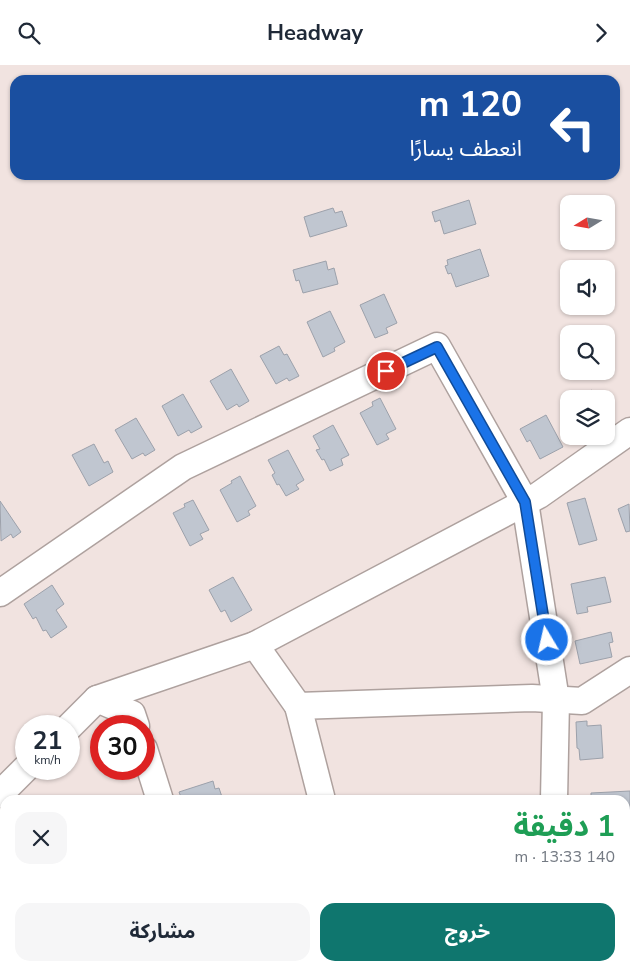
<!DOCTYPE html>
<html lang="ar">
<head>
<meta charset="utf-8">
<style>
  :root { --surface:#fff; --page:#f6f6f7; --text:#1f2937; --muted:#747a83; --accent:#0f766e }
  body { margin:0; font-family:"Nunito Sans","Noto Sans Arabic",sans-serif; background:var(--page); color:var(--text); direction:rtl; height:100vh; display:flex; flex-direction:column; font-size:19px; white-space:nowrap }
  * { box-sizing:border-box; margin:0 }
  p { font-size:16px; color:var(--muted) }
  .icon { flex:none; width:28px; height:28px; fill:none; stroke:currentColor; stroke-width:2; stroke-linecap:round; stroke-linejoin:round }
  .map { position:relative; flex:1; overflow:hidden; direction:ltr }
  .sheet { position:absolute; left:0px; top:730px; width:630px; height:176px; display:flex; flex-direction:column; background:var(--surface); border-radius:15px 15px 0 0; box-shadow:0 1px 4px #0004; direction:rtl }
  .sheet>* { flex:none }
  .guide { position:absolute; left:10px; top:10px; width:610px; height:105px; border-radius:15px; box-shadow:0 1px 4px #0004; direction:rtl; background:#1a4fa0; color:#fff; overflow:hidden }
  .needle { width:32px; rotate:259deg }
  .buttons { position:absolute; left:560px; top:130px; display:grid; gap:10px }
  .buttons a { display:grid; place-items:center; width:55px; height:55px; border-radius:10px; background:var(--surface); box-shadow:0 1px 4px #0004; font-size:25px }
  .speed { position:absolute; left:15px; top:650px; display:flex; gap:10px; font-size:25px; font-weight:700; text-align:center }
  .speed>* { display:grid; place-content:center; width:65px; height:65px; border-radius:50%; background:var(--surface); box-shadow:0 1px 4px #0004; line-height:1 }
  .speed small { font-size:12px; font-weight:400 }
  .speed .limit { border:8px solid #d22; background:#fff; color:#111 }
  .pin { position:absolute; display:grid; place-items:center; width:42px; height:42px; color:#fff; margin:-21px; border:2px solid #fff; border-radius:50%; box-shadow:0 1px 5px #0007 }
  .me { position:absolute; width:55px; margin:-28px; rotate:351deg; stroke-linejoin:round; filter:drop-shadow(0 0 4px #0008) }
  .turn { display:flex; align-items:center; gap:18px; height:105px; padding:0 15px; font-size:22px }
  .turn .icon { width:65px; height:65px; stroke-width:2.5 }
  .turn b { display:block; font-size:35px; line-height:42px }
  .round { display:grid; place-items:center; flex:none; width:52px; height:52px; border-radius:15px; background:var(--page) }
  .summary { display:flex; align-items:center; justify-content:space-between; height:85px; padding:0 15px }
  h1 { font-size:30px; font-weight:700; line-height:38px; color:#1e9e55 }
  .primary-button { display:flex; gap:10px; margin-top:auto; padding:10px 15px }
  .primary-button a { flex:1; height:58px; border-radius:15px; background:var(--accent); color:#fff; font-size:20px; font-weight:700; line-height:58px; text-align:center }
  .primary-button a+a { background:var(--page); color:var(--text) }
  header { display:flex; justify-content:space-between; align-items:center; height:65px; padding:0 15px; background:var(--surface); font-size:22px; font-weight:700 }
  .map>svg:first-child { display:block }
  .building { fill:#c0c6d0; stroke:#9ca1ab }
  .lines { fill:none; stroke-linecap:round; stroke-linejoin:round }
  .minor-casing { stroke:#aea19e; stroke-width:29 }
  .minor { stroke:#fff; stroke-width:26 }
  .route-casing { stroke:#114b97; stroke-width:12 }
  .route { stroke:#1a73e8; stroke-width:9 }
</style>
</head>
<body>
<header><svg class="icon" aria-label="forward" viewBox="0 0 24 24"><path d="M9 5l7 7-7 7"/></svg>Headway<svg class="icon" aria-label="search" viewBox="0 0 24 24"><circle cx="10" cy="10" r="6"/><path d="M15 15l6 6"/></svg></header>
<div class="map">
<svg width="630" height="906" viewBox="0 0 630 906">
  <rect width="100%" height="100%" fill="#f1e3e0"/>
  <g class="building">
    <path d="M469,135L476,159L444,169L440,155L435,157L432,147Z"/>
    <path d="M333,143L335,148L342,146L347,161L310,172L304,152Z"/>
    <path d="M480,184L489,211L456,222L451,208L448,209L445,201L448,200L447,195Z"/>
    <path d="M326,196L328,205L334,203L338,219L303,228L299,215L296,216L293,205Z"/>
    <path d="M384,229L397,258L386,263L388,268L375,273L360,240Z"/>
    <path d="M330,246L345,277L334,283L335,286L323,292L307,257Z"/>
    <path d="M279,281L284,290L287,289L299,311L289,316L287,313L276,319L260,291Z"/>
    <path d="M231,304L249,336L239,342L237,339L227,345L210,316Z"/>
    <path d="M592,325L596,334H579V332Z"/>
    <path d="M183,329L202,362L191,368L189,365L178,371L162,341Z"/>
    <path d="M380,333L396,364L386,369L389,374L377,380L360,348L373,341L372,337Z"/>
    <path d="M546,350L563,382L540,394L530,375L527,377L520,364Z"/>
    <path d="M136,353L155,385L145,391L143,388L132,394L115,365Z"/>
    <path d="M333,360L349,390L341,394L343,400L330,406L324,394L322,395L316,385L320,384L313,371Z"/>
    <path d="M94,379L104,398L108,396L113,407L89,421L72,390Z"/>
    <path d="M288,385L304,415L296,420L299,424L286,431L279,419L277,420L272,410L275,408L268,395Z"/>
    <path d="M240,411L256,441L248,446L250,450L237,457L220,425L232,418L231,416Z"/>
    <path d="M585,433L597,475L579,480L567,438Z"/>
    <path d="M193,435L209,465L200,469L203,474L190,481L173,448L185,442L184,439Z"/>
    <path d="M0,436L21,467L13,473L11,469L1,476Z"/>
    <path d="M629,439L630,466L626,467L618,444Z"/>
    <path d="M233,512L252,545L231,557L225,545L221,547L209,525Z"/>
    <path d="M605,512L611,537L587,542L588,547L577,549L571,519Z"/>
    <path d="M52,520L64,539L56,545L67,562L51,573L46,565L43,566L36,552L33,554L24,539Z"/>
    <path d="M611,567L613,577L609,578L612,592L580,599L575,576Z"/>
    <path d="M587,656V661L601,660L603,693L580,695L579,684L577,683L576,657Z"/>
    <path d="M213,716L215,724L219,723L223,735H182L179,727Z"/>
    <path d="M630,726V752H625V735H591V728Z"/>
  </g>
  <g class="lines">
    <g class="minor-casing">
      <g id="minor">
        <path d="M0,528L183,402L437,281L525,437L556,635L554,735"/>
        <path d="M97,634L132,649L136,661"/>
        <path d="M298,641L255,580L539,430L630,366"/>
        <path d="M69,662L97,634L255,580"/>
        <path d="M144,684L160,735"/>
        <path d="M0,729L26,703"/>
        <path d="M322,735L298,641L532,633L582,636L630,605"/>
        <path d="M174,906L175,901"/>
      </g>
    </g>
    <use href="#minor" class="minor"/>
  </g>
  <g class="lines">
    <g class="route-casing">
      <path id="route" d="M386,306L437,282L525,437L547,575"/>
    </g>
    <use href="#route" class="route"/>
  </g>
</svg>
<div class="buttons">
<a><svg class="needle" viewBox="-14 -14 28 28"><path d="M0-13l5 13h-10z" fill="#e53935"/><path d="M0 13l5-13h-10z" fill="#747a83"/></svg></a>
<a><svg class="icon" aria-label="sound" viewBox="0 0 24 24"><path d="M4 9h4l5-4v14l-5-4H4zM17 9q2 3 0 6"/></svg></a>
<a><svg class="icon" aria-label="search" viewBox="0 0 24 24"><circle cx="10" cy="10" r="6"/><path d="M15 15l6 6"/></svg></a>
<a><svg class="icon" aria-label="layers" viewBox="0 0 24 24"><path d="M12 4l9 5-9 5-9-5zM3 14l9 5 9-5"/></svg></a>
</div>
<div class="speed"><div>21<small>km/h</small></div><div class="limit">30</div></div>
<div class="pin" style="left:386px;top:306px;background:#d93025"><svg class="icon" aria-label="arrive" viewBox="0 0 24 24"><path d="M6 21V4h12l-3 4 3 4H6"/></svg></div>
<svg class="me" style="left:547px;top:575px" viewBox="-20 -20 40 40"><circle r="17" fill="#1a73e8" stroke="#fff" stroke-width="3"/><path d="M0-11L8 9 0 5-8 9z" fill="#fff"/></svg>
<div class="guide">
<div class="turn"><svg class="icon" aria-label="left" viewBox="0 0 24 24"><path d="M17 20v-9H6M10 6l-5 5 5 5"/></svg><div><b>120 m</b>انعطف يسارًا</div></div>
</div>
<section class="sheet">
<div class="summary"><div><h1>1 دقيقة</h1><p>140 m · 13:33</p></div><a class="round"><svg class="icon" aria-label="close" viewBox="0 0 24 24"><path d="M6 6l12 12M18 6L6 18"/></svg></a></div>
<div class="primary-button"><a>خروج</a><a>مشاركة</a></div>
</section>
</div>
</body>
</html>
